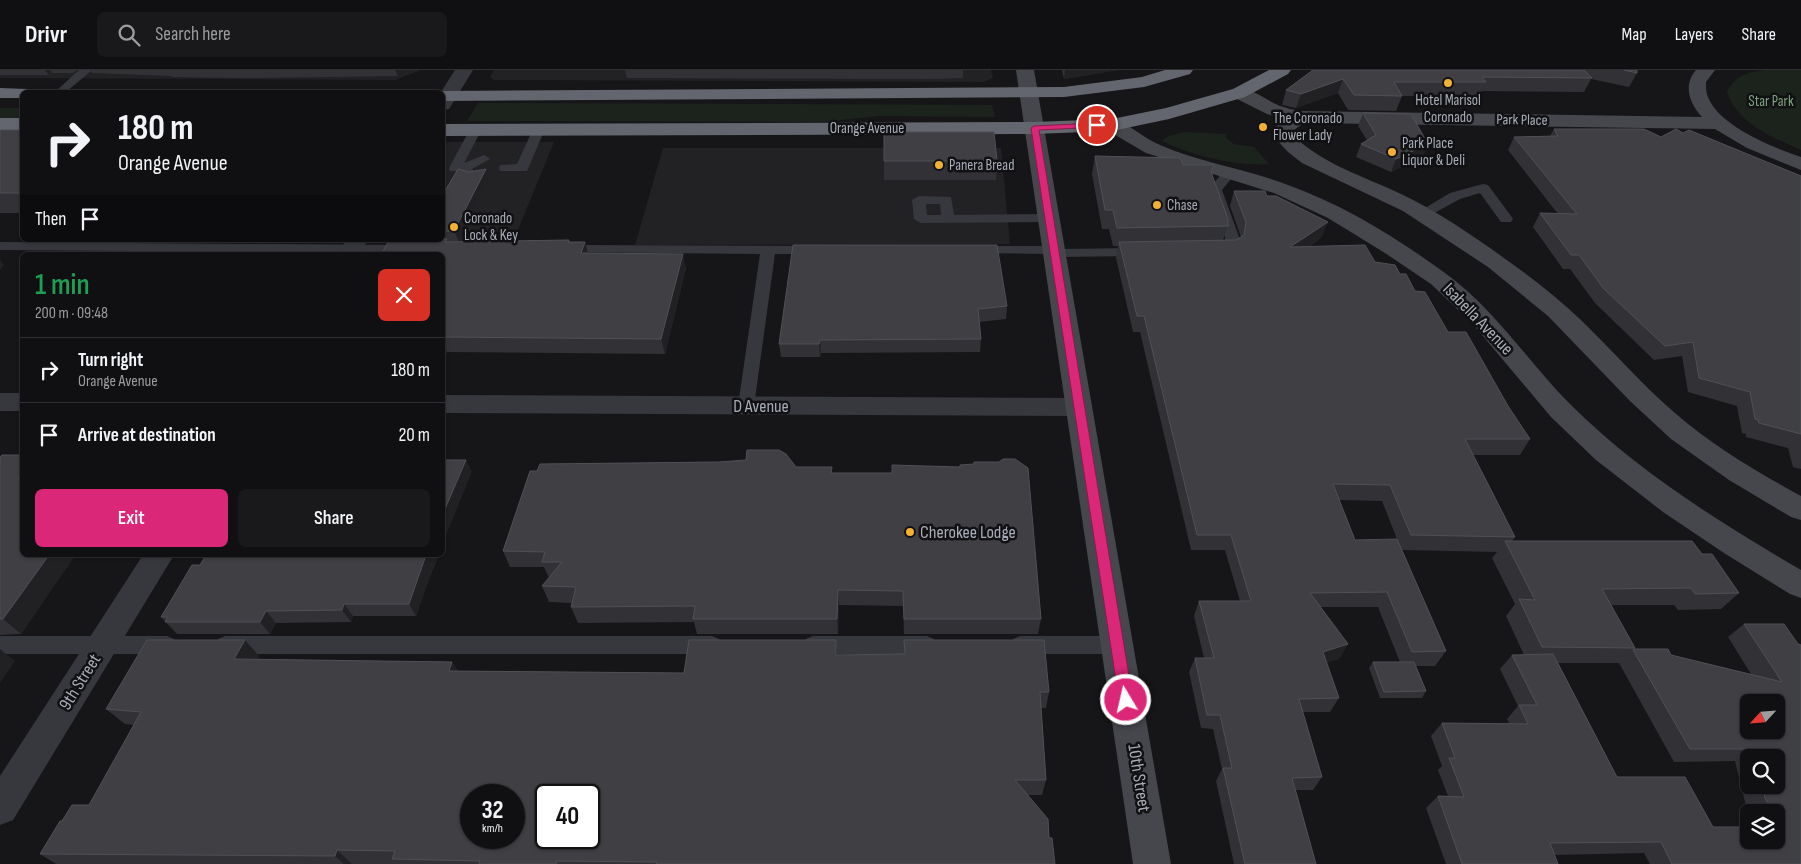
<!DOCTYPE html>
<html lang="en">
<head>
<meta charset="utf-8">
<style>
  :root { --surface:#101012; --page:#19191b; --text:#f1f3f6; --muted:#9c9d9f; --line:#303032; --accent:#db2777 }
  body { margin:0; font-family:"Sofia Sans Condensed",sans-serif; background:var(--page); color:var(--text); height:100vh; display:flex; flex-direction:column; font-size:19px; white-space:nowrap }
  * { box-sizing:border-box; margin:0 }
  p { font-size:16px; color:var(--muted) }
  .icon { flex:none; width:28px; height:28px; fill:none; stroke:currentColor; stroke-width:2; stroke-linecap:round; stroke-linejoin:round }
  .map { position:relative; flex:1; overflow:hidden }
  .sheet { position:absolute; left:20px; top:182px; width:425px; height:305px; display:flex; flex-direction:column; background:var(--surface); border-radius:8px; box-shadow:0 1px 4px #0004,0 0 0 1px var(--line) }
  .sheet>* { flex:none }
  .guide { position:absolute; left:20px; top:20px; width:425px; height:152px; border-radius:8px; box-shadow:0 1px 4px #0004,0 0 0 1px var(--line); background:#101012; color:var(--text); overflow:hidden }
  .needle { width:32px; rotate:244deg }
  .fabs { position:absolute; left:1740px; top:624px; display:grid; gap:10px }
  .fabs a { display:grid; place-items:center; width:45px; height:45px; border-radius:8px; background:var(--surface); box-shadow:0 1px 4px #0004,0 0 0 1px var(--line); font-size:25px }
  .speed { position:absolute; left:460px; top:714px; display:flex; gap:10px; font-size:25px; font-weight:700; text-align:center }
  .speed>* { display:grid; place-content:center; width:65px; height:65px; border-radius:50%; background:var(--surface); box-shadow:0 1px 4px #0004,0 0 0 1px var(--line); line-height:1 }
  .speed small { font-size:12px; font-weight:400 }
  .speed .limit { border:2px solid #111; border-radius:8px; background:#fff; color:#111 }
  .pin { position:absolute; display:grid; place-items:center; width:42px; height:42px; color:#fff; margin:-21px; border:2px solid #fff; border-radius:50%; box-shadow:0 1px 5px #0007 }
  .me { position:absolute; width:55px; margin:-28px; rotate:351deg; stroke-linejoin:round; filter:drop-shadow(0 0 4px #0008) }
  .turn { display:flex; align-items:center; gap:18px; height:105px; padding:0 15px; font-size:22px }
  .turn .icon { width:65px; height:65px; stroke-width:2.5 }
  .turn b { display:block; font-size:35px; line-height:42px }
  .then { display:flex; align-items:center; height:48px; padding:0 15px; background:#0003; gap:10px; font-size:19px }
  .round { display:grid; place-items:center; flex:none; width:52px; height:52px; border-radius:8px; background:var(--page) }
  .head { display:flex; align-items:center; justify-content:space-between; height:85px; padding:0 15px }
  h1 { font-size:30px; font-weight:600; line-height:38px; color:#1e9e55 }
  .button { display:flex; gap:10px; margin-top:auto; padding:10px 15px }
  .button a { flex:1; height:58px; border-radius:8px; background:var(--accent); color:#fff; font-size:20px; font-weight:600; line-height:58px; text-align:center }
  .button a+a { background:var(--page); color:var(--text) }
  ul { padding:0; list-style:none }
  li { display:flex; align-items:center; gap:15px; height:65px; padding:0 15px; border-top:1px solid var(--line) }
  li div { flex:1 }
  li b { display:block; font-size:19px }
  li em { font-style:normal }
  header { display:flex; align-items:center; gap:30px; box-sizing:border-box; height:70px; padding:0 25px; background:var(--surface); border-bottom:1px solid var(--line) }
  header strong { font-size:24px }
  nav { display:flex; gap:28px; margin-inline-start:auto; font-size:18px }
  .search { width:350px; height:45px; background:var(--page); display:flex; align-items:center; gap:12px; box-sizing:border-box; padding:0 18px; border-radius:8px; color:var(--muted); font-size:19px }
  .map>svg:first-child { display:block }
  .built { fill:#222225 }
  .green { fill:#1c231d }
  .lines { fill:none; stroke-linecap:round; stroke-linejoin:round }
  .lane { fill:#37383d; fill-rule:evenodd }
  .street { fill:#37383d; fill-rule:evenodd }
  .secondary { fill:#45474d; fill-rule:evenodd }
  .highway { fill:#63666e; fill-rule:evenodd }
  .wall { fill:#323236; fill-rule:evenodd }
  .shaded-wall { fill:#212124 }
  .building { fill:#3f3f44; stroke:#4f5156; fill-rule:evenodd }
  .route { fill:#db2777; stroke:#8e194d }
  .poi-dot { fill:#f2b134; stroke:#111113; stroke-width:2 }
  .labels { text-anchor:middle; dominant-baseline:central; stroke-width:5; stroke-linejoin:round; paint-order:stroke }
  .far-poi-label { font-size:15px; fill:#a8adb8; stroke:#111113; text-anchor:start }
  .far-park-label { font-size:15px; fill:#7fa381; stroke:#111113 }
  .far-street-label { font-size:15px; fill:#a8adb8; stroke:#111113 }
  .street-label { font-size:18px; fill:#a8adb8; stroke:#111113 }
  .poi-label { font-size:18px; fill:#a8adb8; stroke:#111113; text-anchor:start }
</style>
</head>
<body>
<header>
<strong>Drivr</strong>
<div class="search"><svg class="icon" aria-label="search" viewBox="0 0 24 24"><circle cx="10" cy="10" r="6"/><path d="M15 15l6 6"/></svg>Search here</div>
<nav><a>Map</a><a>Layers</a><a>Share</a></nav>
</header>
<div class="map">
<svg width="1801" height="794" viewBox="0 0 1801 794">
  <rect width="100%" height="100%" fill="#161618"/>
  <g class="built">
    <path d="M0,0H421L395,10L0,8Z"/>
    <path d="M494,0H991L993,8L984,12L494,10L490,7Z"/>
    <path d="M443,72H554L513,172H91L93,170H442Z"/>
    <path d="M663,78H1001L1010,174L635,175Z"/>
  </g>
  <g class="green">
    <path d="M1765,0H1801V80C1772,67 1738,54 1727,22C1736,4 1747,3 1765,0Z"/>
    <path d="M478,33L992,35L995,47L879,46L822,52L467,51Z"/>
    <rect x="0" y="38" width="22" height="11"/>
    <path d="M1186,62L1227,64L1226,68L1234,74L1254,77L1269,94C1238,97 1190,85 1162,71L1168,66Z"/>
  </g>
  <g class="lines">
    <g class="lane">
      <path d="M79,0H92L66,22H55Z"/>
      <path d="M476,55L482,59L464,93L484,85L490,89L472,99L480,107L474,111L459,101H450L449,98L470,59Z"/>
      <path d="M539,55L545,59L527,101H500L499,98L500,95L517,94L533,59Z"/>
      <path d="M1229,100L1235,104L1222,120L1239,167L1235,183L1217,185L1210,181L1212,178L1224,176L1225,167L1208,120L1224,101Z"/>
      <path d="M1483,114L1488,115L1511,146L1513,149L1511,152H1501L1480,123L1460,129L1427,147L1422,148L1415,144L1450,123Z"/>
      <path d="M919,126L951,127L954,145L1049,144L1056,148L1049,152L921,153L914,149L912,130ZM926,134H940L941,145H927Z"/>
      <path d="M0,172L407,175L414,179L407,183L0,180Z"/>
      <path d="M563,175L814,176L821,180L814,184H775L754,336L752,340H740L738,336L760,184L558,182L556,179Z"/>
      <path d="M975,176H1054L1060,179L1139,178L1146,182L1139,186L1054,187L1048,184L970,183L968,180L970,177Z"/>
      <path d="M0,566H167L174,569L177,575L174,581L167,584H0Z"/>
      <path d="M225,566H712L719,569L722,575L719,581L712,584H225L218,581L215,575L218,569Z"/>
      <path d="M813,566H927L934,569L937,575L934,581L927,584H813L806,581L803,575L806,569Z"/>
      <path d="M1020,566H1118L1125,569L1128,575L1125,581L1118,584H1020L1013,581L1010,575L1013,569Z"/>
    </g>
    <g class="street">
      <path d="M455,0H473L449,39L442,40V22H441Z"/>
      <path d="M346,170H368L359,185H337Z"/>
      <rect x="0" y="323" width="22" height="18"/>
      <path d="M442,325L1079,328L1088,331L1092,337L1088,343L1079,346L442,343Z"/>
      <path d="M143,485H174L13,750L0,755V706Z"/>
    </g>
    <g class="secondary">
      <path d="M1016,0H1034L1171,794H1133Z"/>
      <path d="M1696,0H1715L1706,12C1706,17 1706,23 1708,27C1719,56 1774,78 1801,87V100L1747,78L1715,59L1303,53L1293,61V65C1323,95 1364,106 1401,124C1437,141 1472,165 1504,188C1532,208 1559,229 1583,252C1614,282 1642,315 1675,343C1713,376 1757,402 1801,426V450L1791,447L1729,410L1671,369L1630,331L1548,246L1488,197L1403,141L1302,93L1288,82L1273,66V59L1285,49L1267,44L1233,27L1230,23L1233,19C1249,15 1265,30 1280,36C1287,38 1293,40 1300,41L1702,47C1689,33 1683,15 1696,0Z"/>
      <path d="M1112,49C1130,54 1143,68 1160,75C1201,93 1247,99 1288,115C1344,135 1397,168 1445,203C1494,238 1528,292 1570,334C1637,401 1719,452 1801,500V528L1790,524L1724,483L1663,442L1596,390L1551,347L1472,253L1431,214L1385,183L1328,148L1274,123L1146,83L1105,59L1102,55L1105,51Z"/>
    </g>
    <g class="highway">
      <path d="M1165,0H1193L1190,4L1144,17L1064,27L442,31V22H435L442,21L1064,17L1142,7Z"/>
      <path d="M1269,0H1291L1288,4L1245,27L1169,49L1112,61L1034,64L442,66V54L1034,52L1112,49L1166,38L1233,19Z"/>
      <path d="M0,18L28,19L31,22H22V28H0Z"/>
      <rect x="0" y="48" width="22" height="12"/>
    </g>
  </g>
  <g class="wall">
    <path d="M0,0H77L73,3H52L49,5H0Z"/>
    <path d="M90,0H407L406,3L398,6L250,8L172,7L171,6L92,3Z"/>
    <path d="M625,0H963V8L933,9L627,8Z"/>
    <path d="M1062,0H1118L1064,9Z"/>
    <path d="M1313,0H1637V3L1629,17L1591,9L1584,22L1482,21L1479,26H1402L1396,41L1348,40L1338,23L1296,38L1282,35L1286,20Z"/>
    <path d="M1363,43L1423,87L1391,102L1356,87L1361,74L1367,70L1358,56Z"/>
    <path d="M1554,59L1661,67L1683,63L1801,106V399L1793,397L1788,378L1746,367V364L1742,363L1737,336L1688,322L1682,286L1654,290L1595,233L1570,199H1563L1533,157L1540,143L1558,144L1508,80L1514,67L1550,66Z"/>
    <rect x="0" y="60" width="22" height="83"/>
    <path d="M884,62L997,91L996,110H884Z"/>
    <path d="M1095,86L1183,95L1212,104L1228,156L1223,170H1236L1241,167L1230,136L1234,121L1267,126L1322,167L1309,177L1375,192L1400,204L1508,336L1530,369L1520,385H1473L1515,467L1512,471L1702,484L1739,523L1721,539L1678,540L1674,535H1611L1635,578L1634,579L1671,585L1751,604L1728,567L1744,554H1784L1801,794H1650L1644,783L1554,785L1558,794H1446L1426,738L1438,726H1448L1438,700L1442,696L1431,666L1442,653H1509L1507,649L1518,636L1500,599L1512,585H1524L1506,546L1515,534L1492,488L1497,482L1402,480L1446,581L1435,596H1416L1426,621L1422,628H1380L1369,598L1373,592H1400L1378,537H1321L1348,574L1339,589L1326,592L1339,628L1330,642H1303L1322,707L1313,720H1296L1316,794H1234L1216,711L1222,699L1213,659L1201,658L1189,602L1195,588H1204L1194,546L1199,531H1240L1225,480H1191L1140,262H1133L1116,188L1118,176H1113L1109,159H1102L1092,104ZM1339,430L1382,431L1401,479L1355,470ZM1558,593H1619L1674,692L1735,691L1747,740L1749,744V742H1776V770L1713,757L1617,707ZM1749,688H1776V715H1749Z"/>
    <path d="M486,99L490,110L459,172L569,170L570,172H585L588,183L686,198L665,284L447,282L445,286H442V126L469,102Z"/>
    <path d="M793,175L1007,236L1006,249L979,252L981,269L980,282L821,283L820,287H781L779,274Z"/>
    <path d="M0,387L22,485H75L21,564L0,565Z"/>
    <path d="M796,397L832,403H892L1041,549L1038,564H904L903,536L839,535L838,564H697L694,552L578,553L571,537L572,533L549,532L542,516L549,508L544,497H510L503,481Z"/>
    <path d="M206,485H439L430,506L416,546H353L351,552L276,553L270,564H177L161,547L200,495Z"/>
    <path d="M245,570L259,586L257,589L452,592L458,601L684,603L836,570L837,585L904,584V570L1049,622L1046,638H1041L1046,710L1042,725H1027L1049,768L1055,794H56L40,784L62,751L89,735L134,655L125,654L106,639Z"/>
  </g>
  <g class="shaded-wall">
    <path d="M45,0H50L52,3L49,5Z"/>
    <path d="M395,0H407L406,3L398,6Z"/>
    <path d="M1065,0H1118L1064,9Z"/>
    <path d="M1343,9L1338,23L1296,38L1301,24Z"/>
    <path d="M1428,74L1423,87L1391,102L1396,89Z"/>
    <path d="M486,99L490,110L459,172L454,161Z"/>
    <path d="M1328,152L1322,167L1285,193L1290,177Z"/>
    <path d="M585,172L589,187L581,183Z"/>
    <path d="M683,184L686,198L665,284L661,269Z"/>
    <path d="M0,190L4,195L0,200Z"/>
    <path d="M820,270L821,283L820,287L819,274Z"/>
    <path d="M442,273L447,282L445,286L442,280Z"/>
    <path d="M466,390L472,402L442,475V446Z"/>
    <path d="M49,485H75L21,564L3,549Z"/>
    <path d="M426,485H439L430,506L416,546L409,534Z"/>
    <path d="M838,520L839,535L838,564L837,549Z"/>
    <path d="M344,534L353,546L351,552L342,540Z"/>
    <path d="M266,541L276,553L270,564L260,552Z"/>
    <path d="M245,570L259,586L249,605L234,589Z"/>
    <path d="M836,570L837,586L836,585Z"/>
    <path d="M1348,574L1339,589L1314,596L1323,582Z"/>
    <path d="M0,579L15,591L0,613Z"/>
    <path d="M452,592L462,608L449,601Z"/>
    <path d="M337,780L352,794H344L335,786Z"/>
  </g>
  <g class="building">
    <path d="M1313,0H1584L1592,8L1482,7L1486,12H1394L1402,26L1354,25L1343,9L1301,24L1286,20Z"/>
    <path d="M1624,0H1637V3Z"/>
    <path d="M1363,43L1411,44L1428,74L1396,89L1361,74L1376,65Z"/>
    <path d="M1554,59H1644L1661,67L1676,59L1683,63L1689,60L1801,106V364L1759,353L1758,350L1755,349L1750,322L1699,308L1693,272L1665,276L1604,219L1579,185H1571L1540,143L1577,144L1514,67L1558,66Z"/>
    <rect x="0" y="60" width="22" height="63"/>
    <path d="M884,62H994L997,91H884Z"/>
    <path d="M1095,86L1180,88L1183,95H1214L1211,102L1228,149V156L1117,158L1113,140H1105Z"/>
    <path d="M458,99L469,102L486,99L454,161H442V126Z"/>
    <path d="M1234,121H1265L1267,126H1276L1328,152L1290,177L1365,175L1375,192L1395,195L1400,204H1406L1415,221L1425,222L1448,262H1466L1508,336L1530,369H1465L1515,467L1411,465L1390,415L1333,414L1355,470L1397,469L1446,581L1412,582L1387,522L1310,523L1348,574L1323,582L1339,628L1299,629L1322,707L1292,708L1316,794H1245L1223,698H1232L1220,645H1207L1195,588H1214L1199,531H1251L1231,465H1197L1144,246H1137L1119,172L1236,170L1244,165L1246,152Z"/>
    <path d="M442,169H447L445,172L569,170L568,172H585L581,183L683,184L661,269L442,267V185H381L389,170H442Z"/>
    <path d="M793,175H997L1007,236L978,239L981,269L820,270L819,274H779Z"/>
    <path d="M747,380H779L786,384L796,397H832L831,403H892V395L960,397V395L974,394V392H999L1003,389H1015L1028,398L1041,549H904L903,521L838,520L837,549H693L695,536L571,537L576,517L542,516L562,492H542L545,482L503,481L530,401H537L540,394L719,392L746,390Z"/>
    <path d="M2,385H22V404L18,409L22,408V485H49L3,549H0V387Z"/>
    <path d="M442,390H466L442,446Z"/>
    <path d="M1505,471H1692L1702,484H1712L1739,523L1695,524L1691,518L1602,519L1635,578L1542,577L1519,529L1535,530Z"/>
    <path d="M206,485H426L409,534H344L342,540L266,541L260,552H165L168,547H161L192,495H200Z"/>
    <path d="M1744,554H1784L1798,574L1801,575V794H1672L1661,772L1550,773L1558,794H1462L1438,726L1464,727L1449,688H1455L1442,653L1528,654L1519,635H1537L1512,585L1553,584L1617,707H1685L1713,757H1749V770H1776V758H1782L1776,747V742H1773L1765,728L1762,715H1776V688H1755L1752,679H1690L1633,580L1634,579H1668L1671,585L1782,612ZM1749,632H1776V660H1749Z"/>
    <path d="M147,570H245L234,589L452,592L449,601L684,603L689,570H836V585L905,584L904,570H1044L1049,622H1040L1046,710H1015L1048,749L1049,768H1052L1055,794H656L657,792L557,791L556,794H479L480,791L392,789L395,781L337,780L335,786L40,784L60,751H62L72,735H89L141,642L106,639ZM471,725H514V768H471ZM546,725H589V768H546Z"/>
    <path d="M1373,592H1414L1426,621L1384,622Z"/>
  </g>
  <path class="route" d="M1097,53L1101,55L1100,57L1039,60L1133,630L1131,634L1126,636L1121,634L1119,630L1031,58L1034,56Z"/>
  <g class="poi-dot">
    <circle cx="1448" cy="13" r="5"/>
    <circle cx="1263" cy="57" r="5"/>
    <circle cx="1392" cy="82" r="5"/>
    <circle cx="939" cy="95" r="5"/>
    <circle cx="1157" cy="135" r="5"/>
    <circle cx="454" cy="157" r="5"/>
    <circle cx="910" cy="462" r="5"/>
  </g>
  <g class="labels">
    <g class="far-poi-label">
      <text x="1448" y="30" text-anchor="middle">Hotel Marisol<tspan x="1448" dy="17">Coronado</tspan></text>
      <text x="1273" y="48">The Coronado<tspan x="1273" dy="17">Flower Lady</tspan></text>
      <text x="1402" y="73">Park Place<tspan x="1402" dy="17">Liquor &amp; Deli</tspan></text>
      <text x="949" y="95">Panera Bread</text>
      <text x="1167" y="135">Chase</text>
      <text x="464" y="148">Coronado<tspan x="464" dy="17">Lock &amp; Key</tspan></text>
    </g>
    <g class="far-park-label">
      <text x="1771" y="31">Star Park</text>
    </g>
    <g class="far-street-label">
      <text transform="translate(1522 50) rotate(1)">Park Place</text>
      <text x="867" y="58">Orange Avenue</text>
    </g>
    <g class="street-label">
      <text transform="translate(1478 249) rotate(46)">Isabella Avenue</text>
      <text x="761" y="336">D Avenue</text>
      <text transform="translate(80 612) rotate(-58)">9th Street</text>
      <text transform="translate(1139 708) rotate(81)">10th Street</text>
    </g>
    <g class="poi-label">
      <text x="920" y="462">Cherokee Lodge</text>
    </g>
  </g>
</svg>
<div class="fabs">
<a><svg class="needle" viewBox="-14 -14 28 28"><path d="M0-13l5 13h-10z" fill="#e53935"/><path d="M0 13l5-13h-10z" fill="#9c9d9f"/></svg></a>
<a><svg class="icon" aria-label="search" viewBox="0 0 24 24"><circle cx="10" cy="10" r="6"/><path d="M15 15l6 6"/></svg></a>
<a><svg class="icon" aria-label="layers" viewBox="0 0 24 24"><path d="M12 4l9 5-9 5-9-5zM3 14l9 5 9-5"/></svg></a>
</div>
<div class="speed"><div>32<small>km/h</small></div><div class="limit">40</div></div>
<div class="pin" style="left:1097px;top:55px;background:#d93025"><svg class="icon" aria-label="arrive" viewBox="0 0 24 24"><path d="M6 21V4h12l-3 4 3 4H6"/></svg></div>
<svg class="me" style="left:1126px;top:630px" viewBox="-20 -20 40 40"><circle r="17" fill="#db2777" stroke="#fff" stroke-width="3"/><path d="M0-11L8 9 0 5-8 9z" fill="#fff"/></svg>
<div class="guide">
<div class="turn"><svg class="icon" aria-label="right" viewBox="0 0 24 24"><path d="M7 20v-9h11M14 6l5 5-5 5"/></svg><div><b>180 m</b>Orange Avenue</div></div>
<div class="then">Then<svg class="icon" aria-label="arrive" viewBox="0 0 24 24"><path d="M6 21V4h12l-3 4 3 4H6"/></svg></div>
</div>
<section class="sheet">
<div class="head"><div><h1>1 min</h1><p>200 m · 09:48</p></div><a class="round" style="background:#d93025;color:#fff"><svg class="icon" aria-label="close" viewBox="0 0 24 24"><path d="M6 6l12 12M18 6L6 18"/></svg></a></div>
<ul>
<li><svg class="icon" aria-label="right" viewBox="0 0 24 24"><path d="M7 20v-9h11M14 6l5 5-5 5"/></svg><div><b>Turn right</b><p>Orange Avenue</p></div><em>180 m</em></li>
<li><svg class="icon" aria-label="arrive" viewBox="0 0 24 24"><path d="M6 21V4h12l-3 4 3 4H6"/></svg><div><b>Arrive at destination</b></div><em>20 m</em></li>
</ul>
<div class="button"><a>Exit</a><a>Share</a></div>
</section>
</div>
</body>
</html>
